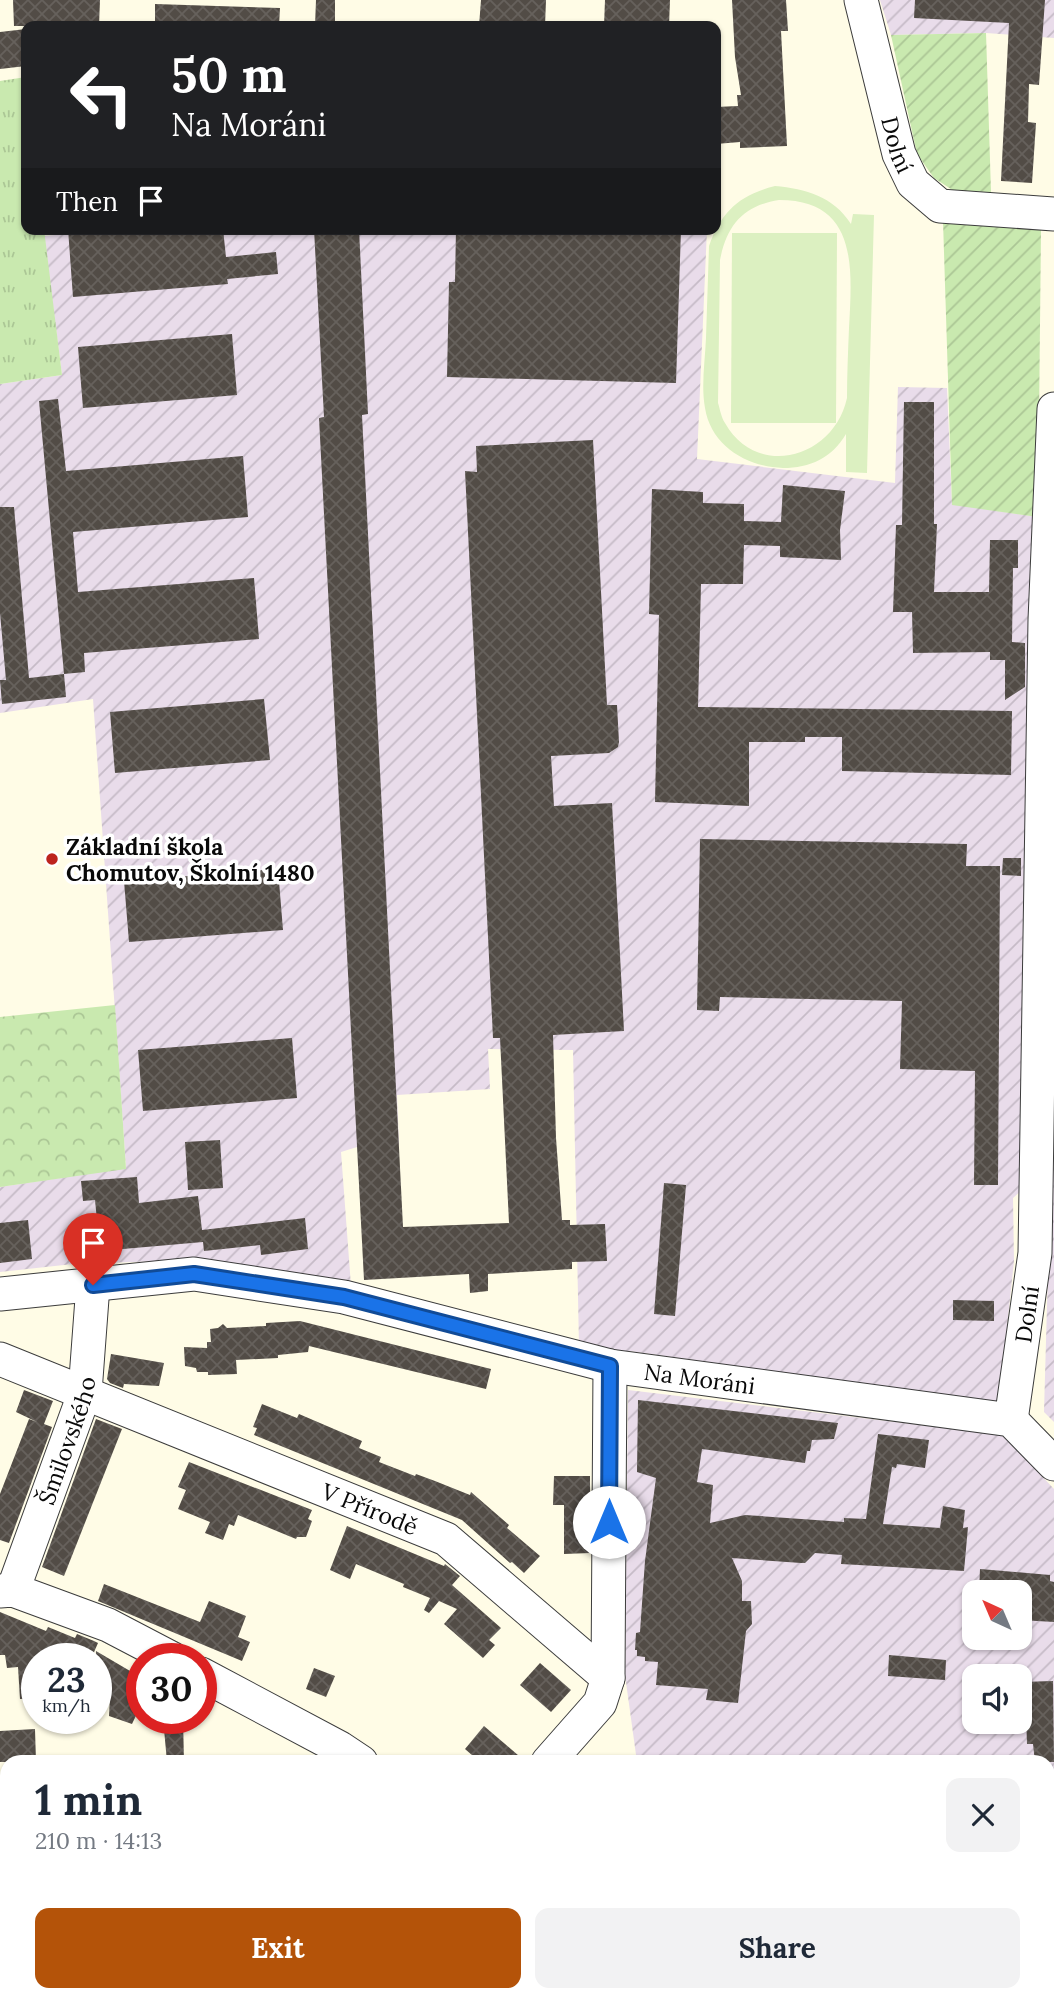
<!DOCTYPE html>
<html lang="en">
<head>
<meta charset="utf-8">
<style>
  :root { --surface:#fff; --page:#f2f2f3; --text:#1f2937; --muted:#747a83; --accent:#b45309 }
  body { margin:0; font-family:Lora,serif; background:var(--page); color:var(--text); height:100vh; display:flex; flex-direction:column; font-size:26px; white-space:nowrap }
  * { box-sizing:border-box; margin:0 }
  p { font-size:23px; color:var(--muted) }
  .icon { flex:none; width:38px; height:38px; fill:none; stroke:currentColor; stroke-width:2; stroke-linecap:round; stroke-linejoin:round }
  .map { position:relative; flex:1; overflow:hidden }
  .details { position:absolute; left:0px; top:1755px; width:1055px; height:247px; display:flex; flex-direction:column; background:var(--surface); border-radius:21px 21px 0 0; box-shadow:0 2px 5px #0004 }
  .details>* { flex:none }
  .top-card { position:absolute; left:21px; top:21px; width:700px; height:214px; border-radius:14px; box-shadow:0 2px 5px #0004; background:#202124; color:#fff; overflow:hidden }
  .needle { width:46px; rotate:316deg }
  .controls { position:absolute; left:962px; top:1580px; display:grid; gap:14px }
  .controls a { display:grid; place-items:center; width:70px; height:70px; border-radius:14px; background:var(--surface); box-shadow:0 2px 5px #0004; font-size:35px }
  .speed { position:absolute; left:21px; top:1643px; display:flex; gap:14px; font-size:35px; font-weight:700; text-align:center }
  .speed>* { display:grid; place-content:center; width:91px; height:91px; border-radius:50%; background:var(--surface); box-shadow:0 2px 5px #0004; line-height:1 }
  .speed small { font-size:18px; font-weight:400 }
  .speed .limit { border:10px solid #d22; background:#fff; color:#111 }
  .pin { position:absolute; display:grid; place-items:center; width:60px; height:60px; color:#fff; margin:-72px -30px; border-radius:50% 50% 50% 0; rotate:-45deg; box-shadow:0 0 7px #0007 }
  .pin .icon { rotate:45deg }
  .me { position:absolute; width:77px; margin:-38px; rotate:0deg; stroke-linejoin:round; filter:drop-shadow(0 0 5px #0008) }
  .turn { display:flex; align-items:center; gap:24px; height:147px; padding:0 35px; font-size:32px }
  .turn .icon { width:91px; height:91px; stroke-width:2.5 }
  .turn b { display:block; font-size:49px; line-height:60px }
  .then { display:flex; align-items:center; height:66px; padding:0 35px; background:#0003; gap:14px; font-size:26px }
  .round { display:grid; place-items:center; flex:none; width:74px; height:74px; border-radius:14px; background:var(--page) }
  .summary { display:flex; align-items:center; justify-content:space-between; height:119px; padding:0 35px }
  h1 { font-size:42px; font-weight:800; line-height:52px }
  .action { display:flex; gap:14px; margin-top:auto; padding:14px 35px }
  .action a { flex:1; height:80px; border-radius:14px; background:var(--accent); color:#fff; font-size:28px; font-weight:800; line-height:80px; text-align:center }
  .action a+a { background:var(--page); color:var(--text) }
  .map>svg:first-child { display:block }
  .industrial { fill:url(#industrial-furrows); fill-rule:evenodd }
  .grass { fill:url(#grass-tufts) }
  .cemetery { fill:url(#cemetery-stones) }
  .park { fill:url(#park-crowns) }
  .garden { fill:url(#garden-furrows) }
  .pitch { fill:#dcf0c1; fill-rule:evenodd }
  .building { fill:url(#building-cross-hatch) }
  .lines { fill:none; stroke-linecap:round; stroke-linejoin:round }
  .minor-casing { stroke:#3c3c3c; stroke-width:35 }
  .minor { stroke:#fff; stroke-width:33 }
  .route-casing { stroke:#114b97; stroke-width:18 }
  .route { stroke:#1a73e8; stroke-width:12 }
  .poi-dot { fill:#bd241e; stroke:#fff; stroke-width:2.5 }
  .labels { text-anchor:middle; dominant-baseline:central; stroke-width:7; stroke-linejoin:round; paint-order:stroke }
  .street-label { font-size:23px; fill:#090909; stroke:#fff }
  .poi-label { font-size:23px; font-weight:bold; fill:#090909; stroke:#fff; text-anchor:start }
</style>
</head>
<body>
<div class="map">
<svg width="1054" height="2001" viewBox="0 0 1054 2001">
  <defs>
    <pattern id="industrial-furrows" width="10" height="10" patternUnits="userSpaceOnUse" patternTransform="scale(1.75)"><rect width="10" height="10" fill="#e9dcea"/><path d="M-1 1l2-2M0 10L10 0M9 11l2-2" fill="none" stroke="#c6bbc7"/></pattern>
    <pattern id="grass-tufts" width="24" height="20" patternUnits="userSpaceOnUse" patternTransform="scale(1.75)"><rect width="24" height="20" fill="#c9e9af"/><path d="M3 7l-1-3M5 7V3M7 7l1-3M15 17l-1-3M17 17v-4M19 17l1-3" fill="none" stroke="#abc695"/></pattern>
    <pattern id="cemetery-stones" width="16" height="16" patternUnits="userSpaceOnUse" patternTransform="scale(1.75)"><rect width="16" height="16" fill="#cfdfb8"/><path d="M2 7V4a2 2 0 0 1 4 0v3zM10 15v-3a2 2 0 0 1 4 0v3z" fill="#b0be9d"/></pattern>
    <pattern id="park-crowns" width="20" height="18" patternUnits="userSpaceOnUse" patternTransform="scale(1.75)"><rect width="20" height="18" fill="#c9e9af"/><path d="M2 6a3 3 0 1 1 6 0M12 15a3 3 0 1 1 6 0" fill="none" stroke="#abc695"/></pattern>
    <pattern id="garden-furrows" width="10" height="10" patternUnits="userSpaceOnUse" patternTransform="scale(1.75)"><rect width="10" height="10" fill="#c9e9af"/><path d="M-1 1l2-2M0 10L10 0M9 11l2-2" fill="none" stroke="#abc695"/></pattern>
    <pattern id="building-cross-hatch" width="8" height="8" patternUnits="userSpaceOnUse" patternTransform="scale(1.75)"><rect width="8" height="8" fill="#524c46"/><path d="M0 0l8 8M0 8l8-8" fill="none" stroke="#66615c"/></pattern>
  </defs>
  <rect width="100%" height="100%" fill="#fffce6"/>
  <g class="industrial">
    <path d="M880,0H1054V38L986,33L891,35Z"/>
    <path d="M120,229H707L697,459L895,483L898,387L947,388L952,504L1038,517L1024,1188L1013,1198L1014,1261L999,1403L629,1351H593L579,1346L573,1050L488,1049L490,1089L397,1095L399,1145L357,1147L341,1152L351,1286L194,1260L73,1264L0,1272V1187L126,1168L93,699L0,713V384L62,375L44,236Z"/>
    <path d="M1054,1059V1422L1044,1412Z"/>
    <path d="M628,1390L1003,1435L1054,1489V2001H628V1995H1048V1762H637L625,1675ZM975,1592H1020V1638H975ZM975,1676H1020V1722H975Z"/>
  </g>
  <path class="grass" d="M26,77V229H44L62,375L0,384V81Z"/>
  <path class="cemetery" d="M7,1841V1995H628V2001H0V1842Z"/>
  <path class="park" d="M115,1005L126,1169L0,1187V1017Z"/>
  <g class="garden">
    <path d="M986,33L991,192L954,191L934,178L917,154L891,35Z"/>
    <path d="M943,221L1041,230L1038,517L952,505Z"/>
  </g>
  <g class="pitch">
    <path d="M775,186C806,189 833,196 851,224L853,214L874,215L867,473L846,472V434C832,458 810,468 783,468C747,467 711,446 705,408C701,386 705,361 706,338C707,307 708,277 709,246C721,212 739,195 775,186ZM779,200C859,200 852,270 849,328C848,352 847,375 847,398C834,458 757,480 725,423C721,417 720,409 718,403L720,260C727,225 743,206 779,200Z"/>
    <path d="M732,233H837L836,423H731Z"/>
  </g>
  <g class="building">
    <path d="M13,0H100L99,26H14Z"/>
    <path d="M316,0H335V26H315Z"/>
    <path d="M481,0H546L545,26H479Z"/>
    <path d="M605,0H670L669,26H604Z"/>
    <path d="M732,0H786L788,31H781L787,146L740,148V142L716,144V107L738,106L737,95H741L735,57Z"/>
    <path d="M915,0H1045L1039,85L1029,84L1028,122L1036,123L1032,183L1001,181L1009,23L914,18Z"/>
    <path d="M155,4L280,8L279,26H155Z"/>
    <path d="M26,29V66L0,69V32Z"/>
    <path d="M68,229H125V231L223,229L226,257L276,252L278,274L227,279L228,284L73,297Z"/>
    <path d="M314,229H359L368,414L362,415L403,1227L509,1223L500,1038H493L465,471L477,472L476,446L593,440L607,705H617L619,742L618,747L609,753L551,756L554,806L612,803L624,1031L553,1035L556,1138L562,1220H570V1225L605,1224L607,1261L572,1262V1269L488,1274V1291L470,1293L469,1274L364,1280L319,418L324,417Z"/>
    <path d="M456,229H681L676,383L447,377L449,282H455Z"/>
    <path d="M232,334L237,395L83,408L78,347Z"/>
    <path d="M58,399L66,471L243,456L248,517L73,532L78,592L254,578L259,639L84,653L85,672L64,674L39,401Z"/>
    <path d="M904,402H934V524H937L934,592H989L990,540H1018V568H1013L1012,642L1025,643V687L1005,700V660H990V652L913,653L912,612H893L896,525H902Z"/>
    <path d="M783,485L845,491L840,530L841,560L780,557V546L744,545L743,584H701L698,707L1012,711L1011,775L842,771V737H805V742H749V806L655,802L659,615L649,614L652,489L703,492V503L744,504V521L781,522Z"/>
    <path d="M0,507H14L29,678L64,674L66,697L2,704L0,680H6L0,613Z"/>
    <path d="M264,699L270,760L115,773L110,712Z"/>
    <path d="M700,839L967,844L966,866H1000L998,1185H974L975,1071L900,1069L902,1001L720,997L719,1011L697,1010Z"/>
    <path d="M1003,858H1021V876L1002,875Z"/>
    <path d="M278,869L283,930L129,942L124,881Z"/>
    <path d="M292,1038L297,1098L143,1111L138,1050Z"/>
    <path d="M220,1140L223,1188L188,1190L185,1142Z"/>
    <path d="M137,1177L139,1203L198,1196L202,1230L305,1218L308,1249L261,1255L260,1245L204,1251L203,1242L100,1251L95,1200L83,1201L81,1181Z"/>
    <path d="M664,1183L686,1185L675,1316L654,1314Z"/>
    <path d="M28,1220L32,1259L0,1263V1223Z"/>
    <path d="M953,1300L994,1301V1321L953,1320Z"/>
    <path d="M300,1321L491,1369L486,1389L309,1346L308,1352L278,1355V1358L236,1360L237,1374L208,1375V1372H197L196,1368L185,1366L184,1347L207,1348V1342H211L210,1329L218,1328L223,1324L227,1328L266,1326V1323Z"/>
    <path d="M111,1354L164,1363L159,1386L124,1384L123,1388L110,1383L107,1379Z"/>
    <path d="M24,1390L53,1401L44,1424L52,1427L9,1543L0,1540V1494L29,1419L37,1422L16,1412Z"/>
    <path d="M638,1400L838,1423L834,1439L812,1440L810,1451H807L805,1463L702,1449L697,1482L713,1485L710,1523L745,1515L844,1522V1518L866,1519L878,1434L929,1440L925,1468L897,1464L896,1468L892,1467L883,1524L940,1528L943,1506L965,1510L963,1528L968,1527L964,1571L841,1564L842,1555L815,1553L805,1563H801L732,1558L742,1581V1601H751L752,1624L746,1631L738,1703L706,1700L708,1689L656,1685L658,1662L645,1661V1657L637,1656V1650H635L636,1633L640,1632L645,1561L656,1478L637,1472Z"/>
    <path d="M262,1404L297,1418L299,1414L362,1441L359,1448L381,1457L379,1462L415,1476L416,1474L435,1481L470,1495L471,1492L509,1525L507,1528L540,1556L524,1573L512,1562L510,1563L462,1520L254,1435L257,1428L253,1427Z"/>
    <path d="M96,1419L122,1429L64,1576L42,1567Z"/>
    <path d="M189,1462L312,1510L308,1519L312,1521L306,1537H297L296,1539L238,1515L234,1526L229,1524L223,1540L205,1533L210,1522L178,1509L186,1490L178,1487Z"/>
    <path d="M554,1476H590V1553L564,1554V1505H553Z"/>
    <path d="M347,1526L444,1566L445,1564L460,1576L452,1585L501,1628L489,1640L495,1645L483,1658L444,1624L457,1609L439,1601L429,1613L424,1610L430,1598L403,1587L404,1584L356,1564L350,1579L330,1570Z"/>
    <path d="M980,1569L1050,1575V1581L1054,1582V1622L1020,1620V1592H979Z"/>
    <path d="M104,1584L200,1622L209,1601L246,1616L238,1637L250,1642L242,1661L98,1601Z"/>
    <path d="M0,1612L46,1631L48,1627L75,1638L77,1634L94,1641L98,1643L91,1659H37V1698L20,1699L18,1667L7,1668L5,1655H0Z"/>
    <path d="M96,1651L142,1678V1703L132,1724L109,1716L110,1695H96Z"/>
    <path d="M889,1655L946,1660L945,1680L888,1676Z"/>
    <path d="M540,1663L571,1690L551,1712L520,1685Z"/>
    <path d="M314,1668L335,1676L326,1697L306,1689Z"/>
    <path d="M1053,1681L1054,1762H1035L1033,1744H1027L1026,1715L1020,1716V1682Z"/>
    <path d="M163,1718H183L184,1762H167Z"/>
    <path d="M484,1726L526,1762H480L465,1749Z"/>
    <path d="M35,1729L36,1762H0V1731Z"/>
  </g>
  <g class="lines">
    <g class="minor-casing">
      <g id="minor">
        <path id="s1" d="M861,0L899,154L913,183L940,206L1054,214"/>
        <path id="s2" d="M0,1294L194,1274L344,1297L610,1366L1011,1420L1054,1464"/>
        <path id="s3" d="M0,1359L446,1539L608,1678"/>
        <path id="s4" d="M1011,1420L1035,1253L1045,620L1054,409"/>
        <path id="s5" d="M13,1590L85,1392L93,1285"/>
        <path d="M0,1591L13,1590L108,1625L173,1659"/>
        <path d="M201,1674L340,1748L361,1762"/>
        <path d="M548,1762L600,1703L608,1678L610,1366"/>
      </g>
    </g>
    <use href="#minor" class="minor"/>
  </g>
  <g class="lines">
    <g class="route-casing">
      <path id="route" d="M93,1285L194,1274L344,1297L610,1366L609,1522"/>
    </g>
    <use href="#route" class="route"/>
  </g>
  <circle class="poi-dot" cx="52" cy="859" r="7"/>
  <g class="labels">
    <g class="street-label">
      <text stroke="none"><textPath href="#s1" startOffset="149">Dolní</textPath></text>
      <text stroke="none"><textPath href="#s4" startOffset="107">Dolní</textPath></text>
      <text stroke="none"><textPath href="#s2" startOffset="712">Na Moráni</textPath></text>
      <text stroke="none"><textPath href="#s5" startOffset="159">Šmilovského</textPath></text>
      <text stroke="none"><textPath href="#s3" startOffset="399">V Přírodě</textPath></text>
    </g>
    <g class="poi-label">
      <text x="66" y="846">Základní škola<tspan x="66" dy="26">Chomutov, Školní 1480</tspan></text>
    </g>
  </g>
</svg>
<div class="controls">
<a><svg class="needle" viewBox="-14 -14 28 28"><path d="M0-13l5 13h-10z" fill="#e53935"/><path d="M0 13l5-13h-10z" fill="#747a83"/></svg></a>
<a><svg class="icon" aria-label="sound" viewBox="0 0 24 24"><path d="M4 9h4l5-4v14l-5-4H4zM17 9q2 3 0 6"/></svg></a>
</div>
<div class="speed"><div>23<small>km/h</small></div><div class="limit">30</div></div>
<div class="pin" style="left:93px;top:1285px;background:#d93025"><svg class="icon" aria-label="arrive" viewBox="0 0 24 24"><path d="M6 21V4h12l-3 4 3 4H6"/></svg></div>
<svg class="me" style="left:609px;top:1522px" viewBox="-20 -20 40 40"><circle r="19" fill="#fff"/><path d="M0-13L10 11 0 6-10 11z" fill="#1a73e8"/></svg>
<div class="top-card">
<div class="turn"><svg class="icon" aria-label="left" viewBox="0 0 24 24"><path d="M17 20v-9H6M10 6l-5 5 5 5"/></svg><div><b>50 m</b>Na Moráni</div></div>
<div class="then">Then<svg class="icon" aria-label="arrive" viewBox="0 0 24 24"><path d="M6 21V4h12l-3 4 3 4H6"/></svg></div>
</div>
<section class="details">
<div class="summary"><div><h1>1 min</h1><p>210 m · 14:13</p></div><a class="round"><svg class="icon" aria-label="close" viewBox="0 0 24 24"><path d="M6 6l12 12M18 6L6 18"/></svg></a></div>
<div class="action"><a>Exit</a><a>Share</a></div>
</section>
</div>
</body>
</html>
